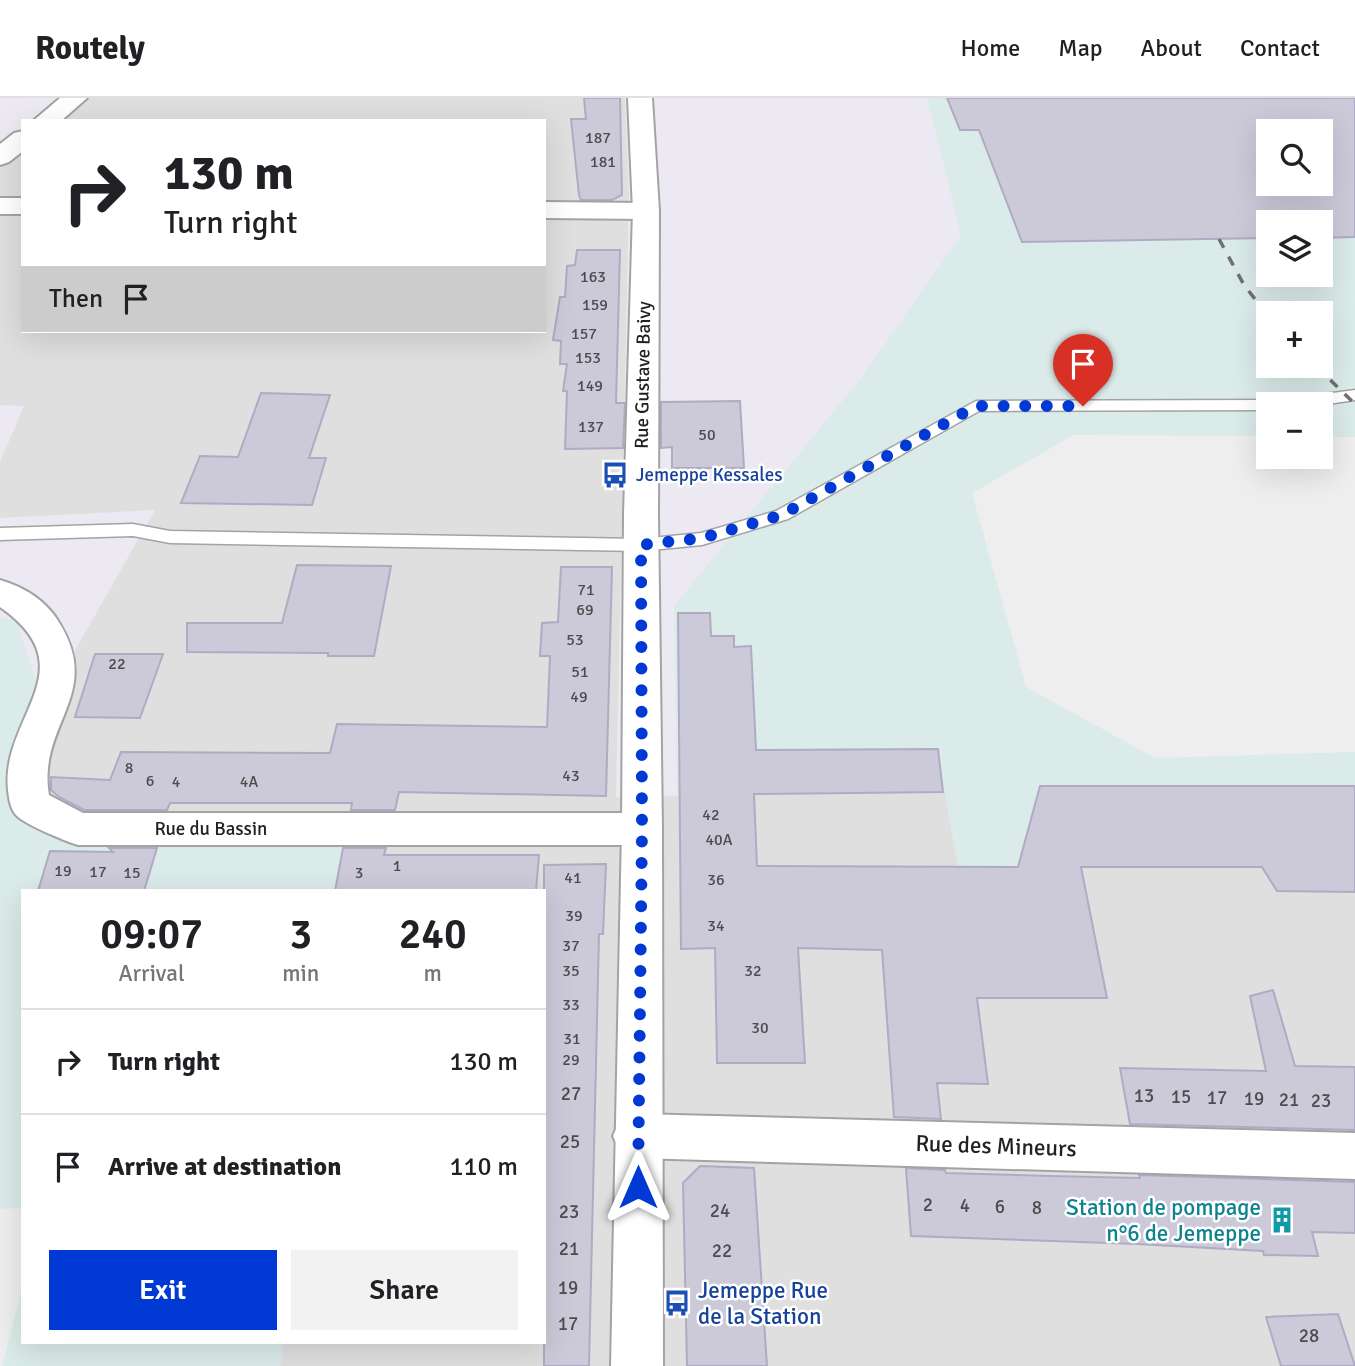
<!DOCTYPE html>
<html lang="en">
<head>
<meta charset="utf-8">
<style>
  :root { --surface:#fff; --page:#f2f2f2; --text:#202124; --muted:#757577; --line:#e0e0e0; --accent:#0039d4 }
  body { margin:0; font-family:Signika,sans-serif; background:var(--page); color:var(--text); height:100vh; display:flex; flex-direction:column; font-size:26px; white-space:nowrap }
  * { box-sizing:border-box; margin:0 }
  p { font-size:23px; color:var(--muted) }
  .icon { flex:none; width:38px; height:38px; fill:none; stroke:currentColor; stroke-width:2; stroke-linecap:round; stroke-linejoin:round }
  .map { position:relative; flex:1; overflow:hidden }
  .drawer { position:absolute; left:21px; top:791px; width:525px; height:455px; display:flex; flex-direction:column; background:var(--surface); border-radius:0px; box-shadow:0 7px 28px #0002 }
  .drawer>* { flex:none }
  .banner { position:absolute; left:21px; top:21px; width:525px; height:214px; border-radius:0px; box-shadow:0 7px 28px #0002; background:#fff; color:var(--text); overflow:hidden }
  .fabs { position:absolute; left:1256px; top:21px; display:grid; gap:14px }
  .fabs a { display:grid; place-items:center; width:77px; height:77px; border-radius:0px; background:var(--surface); box-shadow:0 7px 28px #0002; font-size:35px }
  .pin { position:absolute; display:grid; place-items:center; width:60px; height:60px; color:#fff; margin:-72px -30px; border-radius:50% 50% 50% 0; rotate:-45deg; box-shadow:0 0 7px #0007 }
  .pin .icon { rotate:45deg }
  .me { position:absolute; width:77px; margin:-38px; rotate:0deg; stroke-linejoin:round; filter:drop-shadow(0 0 5px #0008) }
  .turn { display:flex; align-items:center; gap:24px; height:147px; padding:0 28px; font-size:32px }
  .turn .icon { width:91px; height:91px; stroke-width:2.5 }
  .turn b { display:block; font-size:49px; line-height:60px }
  .then { display:flex; align-items:center; height:66px; padding:0 28px; background:#0003; gap:14px; font-size:26px }
  .eta { display:flex; justify-content:space-evenly; align-items:center; height:119px; text-align:center }
  .eta b { font-size:42px; font-weight:600; line-height:49px }
  .cta { display:flex; gap:14px; margin-top:auto; padding:14px 28px }
  .cta a { flex:1; height:80px; border-radius:0px; background:var(--accent); color:#fff; font-size:28px; font-weight:600; line-height:80px; text-align:center }
  .cta a+a { background:var(--page); color:var(--text) }
  ul { padding:0; list-style:none }
  li { display:flex; align-items:center; gap:21px; height:105px; padding:0 28px; border-top:2px solid var(--line) }
  li div { flex:1 }
  li b { display:block; font-size:26px }
  li em { font-style:normal }
  header { display:flex; align-items:center; gap:42px; box-sizing:border-box; height:98px; padding:0 35px; background:var(--surface); border-bottom:2px solid var(--line) }
  header strong { font-size:33px }
  nav { display:flex; gap:38px; margin-inline-start:auto; font-size:24px }
  .map>svg:first-child { display:block }
  .residential { fill:#dfdfe0 }
  .industrial { fill:#dbebea; fill-rule:evenodd }
  .parking { fill:#eee }
  .building { fill:#ccc9d9; stroke:#afabc4; stroke-width:2; fill-rule:evenodd }
  .lines { fill:none; stroke-linecap:round; stroke-linejoin:round }
  .service-casing { stroke:#a3a3a3; stroke-width:3 }
  .minor-casing { stroke:#a3a3a3; stroke-width:4 }
  .tertiary-casing { stroke:#a3a3a3; stroke-width:4 }
  .service { fill:#fff; fill-rule:evenodd }
  .minor { fill:#fff; fill-rule:evenodd }
  .tertiary { fill:#fff; fill-rule:evenodd }
  .rail { stroke:#707070; stroke-width:3.5; stroke-dasharray:10 10; stroke-linecap:butt }
  .route { stroke:#0039d4; stroke-width:12; stroke-dasharray:0 21.6 }
  .labels { text-anchor:middle; dominant-baseline:central; stroke-width:5; stroke-linejoin:round; paint-order:stroke }
  .number-label { font-size:16px; fill:#4c4c50 }
  .street-label { font-size:19px; fill:#222; stroke:#fff }
  .transit-label { font-size:19px; fill:#164399; stroke:#fff; text-anchor:start }
  .near-number-label { font-size:19px; fill:#4c4c50 }
  .near-street-label { font-size:23px; fill:#222; stroke:#fff }
  .near-culture-label { font-size:23px; fill:#0d838f; stroke:#fff; text-anchor:end }
  .near-transit-label { font-size:23px; fill:#164399; stroke:#fff; text-anchor:start }
</style>
</head>
<body>
<header>
<strong>Routely</strong>
<nav><a>Home</a><a>Map</a><a>About</a><a>Contact</a></nav>
</header>
<div class="map">
<svg width="1355" height="1268" viewBox="0 0 1355 1268">
  <rect width="100%" height="100%" fill="#ede9f2"/>
  <path class="residential" d="M88,0H625L629,98L616,699L945,694L958,768L1355,769V1268H280L284,1244H544V793H335L347,732L78,731L30,706L57,584L155,412L0,420V364L24,308L0,307V70L23,51V233H544V23H58Z"/>
  <g class="industrial">
    <path d="M927,0H1355V769L958,768L945,694L677,697L674,508L861,280L961,137ZM1269,33H1321V86H1269ZM1269,124H1321V177H1269ZM1269,215H1321V268H1269ZM1269,306H1321V359H1269Z"/>
    <path d="M0,518L17,524L35,580L57,584L30,706L78,731H347L335,793H23V1244H284L280,1268H0Z"/>
  </g>
  <g class="parking">
    <path d="M1074,337L1269,338V359H1321V339H1355V654L1155,660L1026,589L972,395Z"/>
    <path d="M23,1110V1185L2,1268H0V1111Z"/>
  </g>
  <g class="building">
    <path d="M584,0H620L622,97L612,102H581L579,97L571,21H586Z"/>
    <path d="M947,0H1355V139L1321,140V124H1269V140L1022,144L979,32H960ZM1269,33H1321V86H1269Z"/>
    <path d="M577,152H620L616,305H625L623,350L565,351L567,293H563L567,266H560L561,243L553,242L560,199H565L567,168L575,167Z"/>
    <path d="M261,295L330,297L309,360H326L312,407L181,405L200,358L238,359Z"/>
    <path d="M740,303L744,370H672V349L661,350V304Z"/>
    <path d="M297,467L391,468L374,558H328V555L187,554V525H282Z"/>
    <path d="M561,469H612L606,698L399,694L395,712H351L352,705H170L167,712H84L59,699L51,692V679L110,682L121,654L330,655L337,626L547,629L550,558H540L542,525L558,524Z"/>
    <path d="M678,515H710L711,538H734V549L751,548L756,652L938,651L943,694L754,696L757,768L1018,769L1040,688H1355V794L1277,793L1262,769H1081L1107,900H977L988,986L937,985L941,1021L894,1019L882,852L798,850L805,965H717L715,850L681,851Z"/>
    <path d="M95,556H163L140,620L75,619Z"/>
    <path d="M109,750H157L144,793H38L50,753L113,754Z"/>
    <path d="M343,750H386L384,757H539L536,793H335Z"/>
    <path d="M606,766L603,836H599L589,1268H544V767Z"/>
    <path d="M1273,892L1295,968L1355,969V1032L1130,1026L1120,970L1266,973L1250,898Z"/>
    <path d="M700,1068L754,1070L767,1268H687L683,1085Z"/>
    <path d="M906,1070L945,1072L946,1075L1051,1078L1140,1080L1139,1077L1355,1084V1135L1312,1134L1318,1158L1264,1157L1263,1153L1137,1146L911,1138Z"/>
    <path d="M1338,1216L1355,1268H1281L1266,1219Z"/>
  </g>
  <g class="lines">
    <g class="service-casing">
      <g id="service">
        <path d="M1355,292V302L1321,307L1279,306L1287,301Z"/>
        <path d="M1269,302L1277,306H1269V312L979,313L788,421L702,447L641,453L170,445L133,438L0,442V430L133,426L170,433L641,441L701,435L776,413L976,303Z"/>
      </g>
    </g>
    <g class="minor-casing">
      <g id="minor">
        <path d="M60,0H87L61,23H33Z"/>
        <path d="M23,33V53L9,64L0,67V46L14,35Z"/>
        <rect x="0" y="100" width="23" height="16"/>
        <path d="M544,104L646,105L655,107L659,113L655,119L646,121L544,120Z"/>
        <path d="M0,482C24,489 47,503 60,526C103,597 37,627 49,697L83,715H642L656,720L662,731L656,742L642,747H78C65,743 24,726 16,717C10,710 9,700 8,692C0,619 89,571 0,509Z"/>
        <path d="M637,1016L1355,1035V1081L637,1060L620,1054L613,1038L620,1022Z"/>
      </g>
    </g>
    <g class="tertiary-casing">
      <path id="tertiary" d="M628,0H652L659,113L658,416L662,731L663,1268H611L622,731L624,416L633,113Z"/>
    </g>
    <use href="#service" class="service"/>
    <use href="#minor" class="minor"/>
    <use href="#tertiary" class="tertiary"/>
    <g class="rail">
      <path d="M1219,141L1244,187L1269,219"/>
      <path d="M1316,268L1355,306"/>
    </g>
  </g>
  <g class="lines">
    <path class="route" d="M638,1089L642,731L641,447L702,440L782,417L976,308H1083"/>
  </g>
  <defs>
    <g id="bus-bare" transform="scale(2.1)"><path d="M-5-6H5V4H4V6H2V4H-2V6H-4V4H-5ZM-3.5-4V0h7V-4ZM-3.5 1.2v1.5H-2V1.2ZM2 1.2v1.5H3.5V1.2Z" fill="#1a4fb4" stroke="#fff" stroke-width="2.5" paint-order="stroke"/></g>
    <g id="building-bare" transform="scale(2.1)"><path d="M-4-6H4V6H1V3H-1V6H-4ZM-2.5-4.3h1.7v1.8h-1.7ZM.8-4.3h1.7v1.8H.8ZM-2.5-1h1.7V.8h-1.7ZM.8-1h1.7V.8H.8Z" fill="#0f9aa8" stroke="#fff" stroke-width="2.5" paint-order="stroke"/></g>
  </defs>
  <g fill-rule="evenodd">
    <use href="#bus-bare" x="615" y="377"/>
    <use href="#building-bare" x="1282" y="1122"/>
    <use href="#bus-bare" x="677" y="1205"/>
  </g>
  <g class="labels">
    <g class="number-label">
      <text x="598" y="40">187</text>
      <text x="603" y="64">181</text>
      <text x="593" y="179">163</text>
      <text x="595" y="207">159</text>
      <text x="584" y="236">157</text>
      <text x="588" y="260">153</text>
      <text x="590" y="288">149</text>
      <text x="591" y="329">137</text>
      <text x="707" y="337">50</text>
      <text x="586" y="492">71</text>
      <text x="585" y="512">69</text>
      <text x="575" y="542">53</text>
      <text x="117" y="566">22</text>
      <text x="580" y="574">51</text>
      <text x="579" y="599">49</text>
      <text x="129" y="670">8</text>
      <text x="571" y="678">43</text>
      <text x="150" y="683">6</text>
      <text x="176" y="684">4</text>
      <text x="249" y="684">4A</text>
      <text x="711" y="717">42</text>
      <text x="719" y="742">40A</text>
      <text x="397" y="768">1</text>
      <text x="63" y="773">19</text>
      <text x="98" y="774">17</text>
      <text x="132" y="775">15</text>
      <text x="359" y="775">3</text>
      <text x="573" y="780">41</text>
      <text x="716" y="782">36</text>
      <text x="574" y="818">39</text>
      <text x="716" y="828">34</text>
      <text x="571" y="848">37</text>
      <text x="571" y="873">35</text>
      <text x="753" y="873">32</text>
      <text x="571" y="907">33</text>
      <text x="760" y="930">30</text>
      <text x="572" y="941">31</text>
      <text x="571" y="962">29</text>
    </g>
    <g class="street-label">
      <text transform="translate(643 277) rotate(-89)">Rue Gustave Baivy</text>
      <text x="211" y="731">Rue du Bassin</text>
    </g>
    <g class="transit-label">
      <text x="636" y="377">Jemeppe Kessales</text>
    </g>
    <g class="near-number-label">
      <text x="571" y="996">27</text>
      <text x="1144" y="998">13</text>
      <text x="1181" y="999">15</text>
      <text x="1217" y="1000">17</text>
      <text x="1254" y="1001">19</text>
      <text x="1289" y="1002">21</text>
      <text x="1321" y="1003">23</text>
      <text x="570" y="1044">25</text>
      <text x="928" y="1107">2</text>
      <text x="965" y="1108">4</text>
      <text x="1000" y="1109">6</text>
      <text x="1037" y="1110">8</text>
      <text x="720" y="1113">24</text>
      <text x="569" y="1114">23</text>
      <text x="569" y="1151">21</text>
      <text x="722" y="1153">22</text>
      <text x="568" y="1190">19</text>
      <text x="568" y="1226">17</text>
      <text x="1309" y="1238">28</text>
    </g>
    <g class="near-street-label">
      <text transform="translate(996 1048) rotate(2)">Rue des Mineurs</text>
    </g>
    <g class="near-culture-label">
      <text x="1261" y="1109">Station de pompage<tspan x="1261" dy="26">n°6 de Jemeppe</tspan></text>
    </g>
    <g class="near-transit-label">
      <text x="698" y="1192">Jemeppe Rue<tspan x="698" dy="26">de la Station</tspan></text>
    </g>
  </g>
</svg>
<div class="fabs">
<a><svg class="icon" aria-label="search" viewBox="0 0 24 24"><circle cx="10" cy="10" r="6"/><path d="M15 15l6 6"/></svg></a>
<a><svg class="icon" aria-label="layers" viewBox="0 0 24 24"><path d="M12 4l9 5-9 5-9-5zM3 14l9 5 9-5"/></svg></a>
<a>+</a>
<a>−</a>
</div>
<div class="pin" style="left:1083px;top:308px;background:#d93025"><svg class="icon" aria-label="arrive" viewBox="0 0 24 24"><path d="M6 21V4h12l-3 4 3 4H6"/></svg></div>
<svg class="me" style="left:638px;top:1089px" viewBox="-20 -20 40 40"><path d="M0-17L14 15 0 8-14 15z" fill="#0039d4" stroke="#fff" stroke-width="4"/></svg>
<div class="banner">
<div class="turn"><svg class="icon" aria-label="right" viewBox="0 0 24 24"><path d="M7 20v-9h11M14 6l5 5-5 5"/></svg><div><b>130 m</b>Turn right</div></div>
<div class="then">Then<svg class="icon" aria-label="arrive" viewBox="0 0 24 24"><path d="M6 21V4h12l-3 4 3 4H6"/></svg></div>
</div>
<section class="drawer">
<div class="eta">
<div><b>09:07</b><p>Arrival</p></div>
<div><b>3</b><p>min</p></div>
<div><b>240</b><p>m</p></div>
</div>
<ul>
<li><svg class="icon" aria-label="right" viewBox="0 0 24 24"><path d="M7 20v-9h11M14 6l5 5-5 5"/></svg><div><b>Turn right</b></div><em>130 m</em></li>
<li><svg class="icon" aria-label="arrive" viewBox="0 0 24 24"><path d="M6 21V4h12l-3 4 3 4H6"/></svg><div><b>Arrive at destination</b></div><em>110 m</em></li>
</ul>
<div class="cta"><a>Exit</a><a>Share</a></div>
</section>
</div>
</body>
</html>
